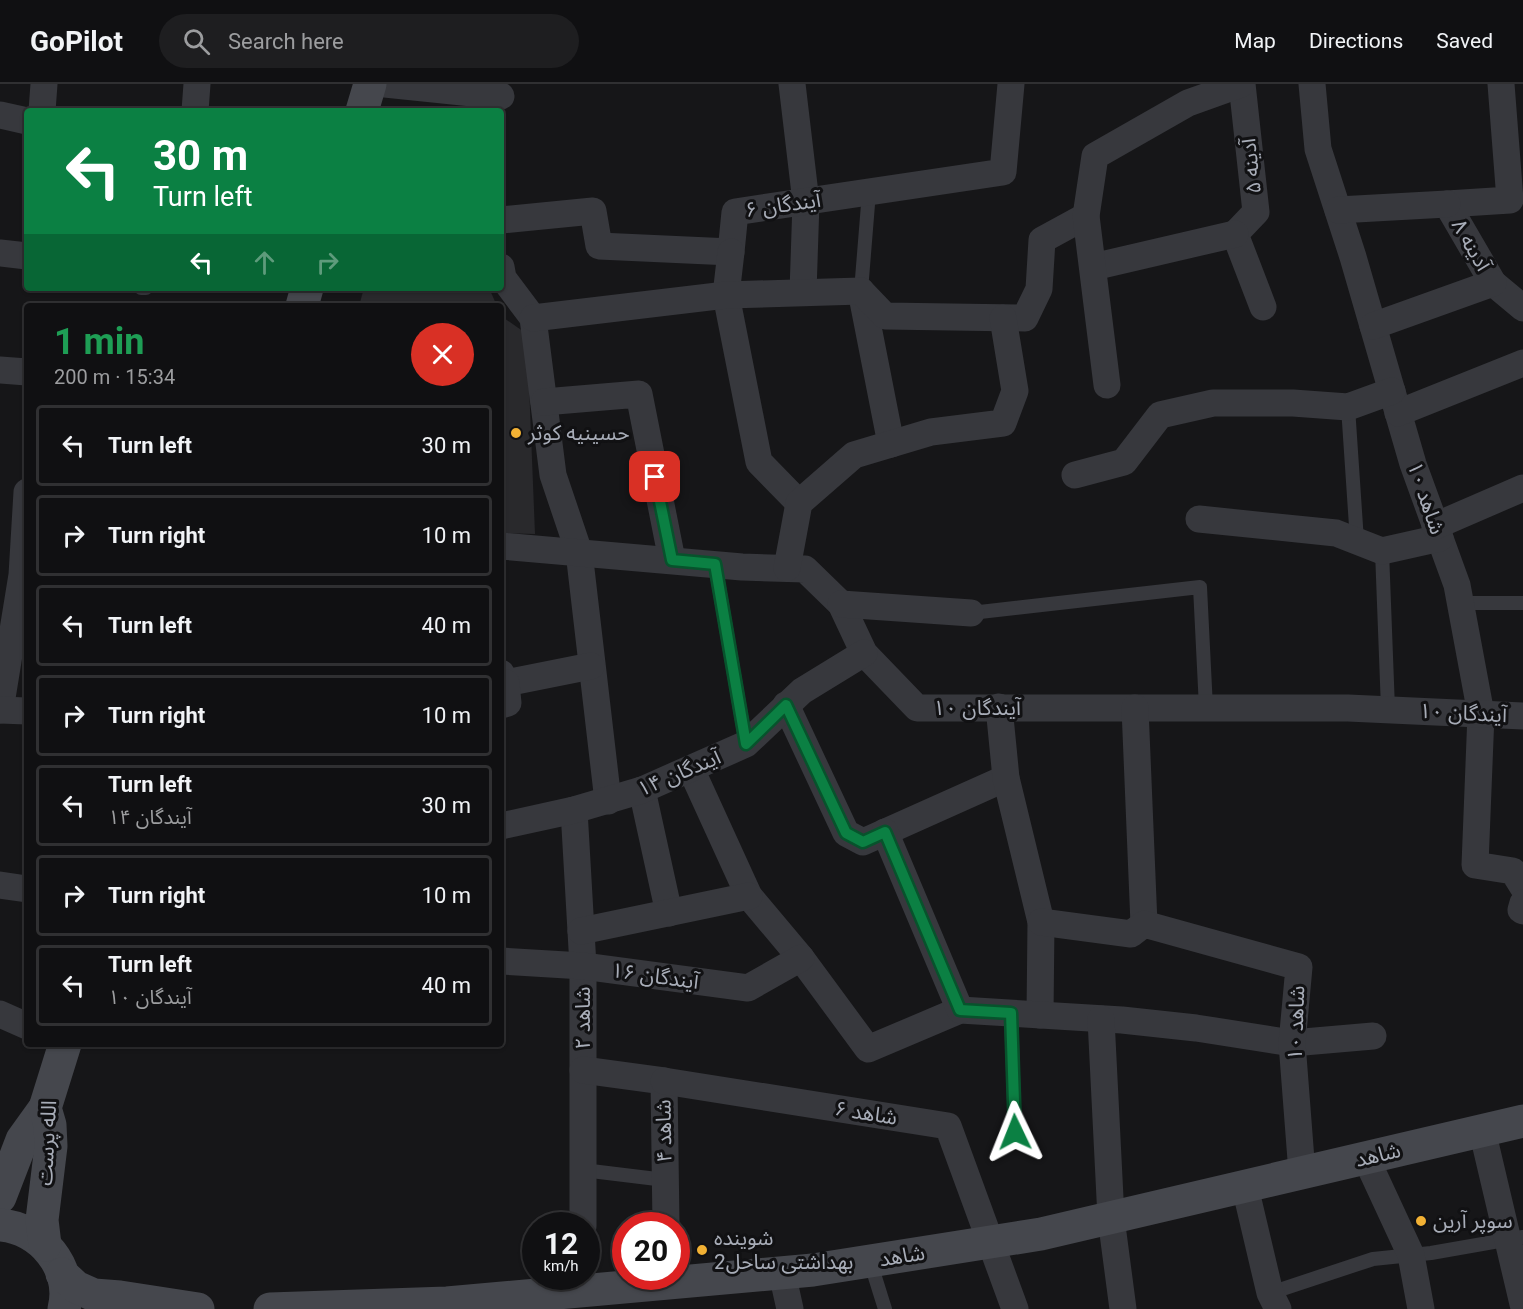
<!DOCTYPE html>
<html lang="en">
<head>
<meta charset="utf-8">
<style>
  :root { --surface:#101012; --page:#1e1e20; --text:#f1f3f6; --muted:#9c9d9f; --line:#303032 }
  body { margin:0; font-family:Roboto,"Noto Sans Arabic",sans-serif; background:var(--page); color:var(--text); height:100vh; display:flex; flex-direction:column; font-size:22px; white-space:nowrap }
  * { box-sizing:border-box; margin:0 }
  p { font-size:20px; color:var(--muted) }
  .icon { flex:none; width:33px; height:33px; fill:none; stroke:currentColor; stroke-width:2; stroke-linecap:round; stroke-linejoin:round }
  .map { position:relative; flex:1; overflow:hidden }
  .details { position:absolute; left:24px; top:219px; width:480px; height:744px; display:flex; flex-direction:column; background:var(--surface); border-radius:6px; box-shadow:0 2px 4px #0004,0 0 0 2px var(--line) }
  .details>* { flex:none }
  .guide { position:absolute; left:24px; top:24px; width:480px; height:183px; border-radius:6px; box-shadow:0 2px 4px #0004,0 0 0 2px var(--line); background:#0b8043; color:#fff; overflow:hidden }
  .speed { position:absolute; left:522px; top:1128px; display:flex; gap:12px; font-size:30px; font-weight:700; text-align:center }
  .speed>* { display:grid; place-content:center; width:78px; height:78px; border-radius:50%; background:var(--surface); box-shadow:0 2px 4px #0004,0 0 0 2px var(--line); line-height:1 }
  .speed small { font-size:15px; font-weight:400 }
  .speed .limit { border:9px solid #d22; background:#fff; color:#111 }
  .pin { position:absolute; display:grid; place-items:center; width:51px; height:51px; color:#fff; margin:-26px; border-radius:12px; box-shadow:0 3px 9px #0006 }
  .me { position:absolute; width:66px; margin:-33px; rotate:358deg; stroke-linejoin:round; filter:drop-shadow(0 0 4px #0008) }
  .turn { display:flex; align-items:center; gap:21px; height:126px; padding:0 30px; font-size:27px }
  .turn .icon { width:78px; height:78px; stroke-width:2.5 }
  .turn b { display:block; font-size:42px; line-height:51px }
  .lanes { display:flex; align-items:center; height:57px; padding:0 30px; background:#0003; justify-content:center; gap:30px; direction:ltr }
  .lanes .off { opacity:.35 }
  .round { display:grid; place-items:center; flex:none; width:63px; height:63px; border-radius:32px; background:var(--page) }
  .overview { display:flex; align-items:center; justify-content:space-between; height:102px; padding:0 30px }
  h1 { font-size:36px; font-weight:700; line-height:45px; color:#1e9e55 }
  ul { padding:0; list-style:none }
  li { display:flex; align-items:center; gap:18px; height:81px; margin:0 12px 9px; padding:0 18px; border:3px solid var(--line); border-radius:6px }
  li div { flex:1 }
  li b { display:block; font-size:22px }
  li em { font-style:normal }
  header { display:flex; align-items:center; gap:36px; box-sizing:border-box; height:84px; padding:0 30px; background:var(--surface); border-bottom:2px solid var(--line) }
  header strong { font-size:28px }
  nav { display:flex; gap:33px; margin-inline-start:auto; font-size:21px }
  .search { width:420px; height:54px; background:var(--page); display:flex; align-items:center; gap:15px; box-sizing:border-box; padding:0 21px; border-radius:33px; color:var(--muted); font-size:22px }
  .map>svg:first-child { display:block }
  .building { fill:#29292c }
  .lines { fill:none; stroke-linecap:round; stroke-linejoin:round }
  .lane { stroke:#37383d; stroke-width:14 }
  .street { stroke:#37383d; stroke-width:27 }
  .secondary { stroke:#45474d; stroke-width:33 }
  .route-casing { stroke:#07532c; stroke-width:15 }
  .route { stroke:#0b8043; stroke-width:10 }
  .poi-dot { fill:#f2b134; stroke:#111113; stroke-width:2 }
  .labels { text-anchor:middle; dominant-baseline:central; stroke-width:6; stroke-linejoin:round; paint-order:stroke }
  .street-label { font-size:21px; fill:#a8adb8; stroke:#111113 }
  .poi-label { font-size:21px; fill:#a8adb8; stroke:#111113; text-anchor:start }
</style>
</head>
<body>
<header>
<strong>GoPilot</strong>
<div class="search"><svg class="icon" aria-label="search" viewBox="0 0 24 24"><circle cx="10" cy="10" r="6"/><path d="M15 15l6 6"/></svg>Search here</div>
<nav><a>Map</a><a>Directions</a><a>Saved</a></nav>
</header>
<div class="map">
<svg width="1523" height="1225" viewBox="0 0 1523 1225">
  <rect width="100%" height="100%" fill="#161618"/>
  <g class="building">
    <path d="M364,204H489L497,222H359Z"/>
    <path d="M501,232L527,250L535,450L501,449Z"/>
  </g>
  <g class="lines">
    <g class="lane">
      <path d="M141,204H146"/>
      <path d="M861,207L869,108"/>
      <path d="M1348,323L1357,457"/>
      <path d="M1382,467L1388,625"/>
      <path d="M715,480L746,660"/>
      <path d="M1461,519H1523"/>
      <path d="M971,529L1200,503L1206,624"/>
      <path d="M1011,929L1015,1049"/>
      <path d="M583,1086L665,1096"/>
      <path d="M870,1177L885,1225"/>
      <path d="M1270,1209L1373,1175L1431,1169L1523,1153"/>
    </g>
    <g class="street">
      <path d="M385,0L501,12"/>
      <path d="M792,0L806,118L803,208"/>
      <path d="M1242,0L1256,128L1235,150L1263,223"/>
      <path d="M1312,0L1318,65L1353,173L1413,380L1457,501L1481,630L1475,781L1513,787L1523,803"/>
      <path d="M1501,0L1510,116L1447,120L1493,199L1523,224"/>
      <path d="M42,27L44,0"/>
      <path d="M195,27L197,0"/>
      <path d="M0,31L27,37"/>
      <path d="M1338,126L1447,120"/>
      <path d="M501,136L593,127L599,162L731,168L735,128L1003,88L1011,0"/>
      <path d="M731,168L726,211L759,378L799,419"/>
      <path d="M0,169L27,172"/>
      <path d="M501,183L503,194L533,234L553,391L579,468L608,717"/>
      <path d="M1093,183L1235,150"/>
      <path d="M861,207L891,360"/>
      <path d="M533,234L726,211L861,207L885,232L1025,234L1039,205L1042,156L1086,132"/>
      <path d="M1373,242L1493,199"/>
      <path d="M0,286L27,288"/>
      <path d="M1107,301L1086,132L1095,72L1188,19L1241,0"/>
      <path d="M544,318L639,310L672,476"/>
      <path d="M1398,329L1523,279"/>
      <path d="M1075,391L1124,378L1160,331L1213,319H1293L1348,323L1392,307"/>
      <path d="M1199,435L1336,449L1382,467L1440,454"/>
      <path d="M1435,442L1523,404"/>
      <path d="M501,462L742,483L805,485L841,520L864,569L917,624H1348L1523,632"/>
      <path d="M787,484L799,419L854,371L931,348L1003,339L1015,307L1003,234"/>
      <path d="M841,520L971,529"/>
      <path d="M501,589L506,599L591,582"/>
      <path d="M501,621L508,619L506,599"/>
      <path d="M786,621L846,749L863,758L1006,694"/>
      <path d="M999,623L1006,694L1041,838L1040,931"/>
      <path d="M1135,624L1144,840"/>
      <path d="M0,626L22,491L27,408"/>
      <path d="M0,626L27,627"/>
      <path d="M691,685L749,812L801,874L868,965L960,926L1122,936L1196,944L1292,959L1373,952"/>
      <path d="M642,706L669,829"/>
      <path d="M574,726L583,882V1142"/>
      <path d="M501,742L574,726L642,706L746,660L802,607L864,569"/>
      <path d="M885,748L960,926"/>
      <path d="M0,801L27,805"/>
      <path d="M1523,819L1521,826L1523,827"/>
      <path d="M1041,838L1131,850L1144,840L1299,883L1292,959L1302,1089"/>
      <path d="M581,847L749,812"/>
      <path d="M501,877L583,882L748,904L801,874"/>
      <path d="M0,930L27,942"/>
      <path d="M1101,935L1111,1134L1123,1225"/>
      <path d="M583,986L664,997L666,1142"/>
      <path d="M664,997L948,1042L1015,1225"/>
      <path d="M1482,1046L1523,1220"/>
      <path d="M1366,1074L1411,1171L1421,1225"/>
      <path d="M1245,1103L1270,1209L1278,1225"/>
      <path d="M782,1189L790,1225"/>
    </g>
    <g class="secondary">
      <path d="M362,27L370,0"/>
      <path d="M302,222L307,204"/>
      <path d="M0,1113L22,1056L45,1024"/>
      <path d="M0,1141C41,1144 74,1184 64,1225"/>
      <path d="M45,1161L42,1136L51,1062L50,1041L45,1024L65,960"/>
      <path d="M62,1190L76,1203L94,1211L120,1213L198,1225"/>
      <path d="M270,1225L447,1219L813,1186L1041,1150L1523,1037"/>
    </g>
  </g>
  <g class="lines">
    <g class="route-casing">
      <path id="route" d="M655,393L672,476L715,480L746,660L786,621L846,749L863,758L885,748L960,926L1011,929L1015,1048"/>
    </g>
    <use href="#route" class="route"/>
  </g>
  <g class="poi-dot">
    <circle cx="516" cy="349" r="6"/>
    <circle cx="1421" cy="1137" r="6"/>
    <circle cx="702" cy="1166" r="6"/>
  </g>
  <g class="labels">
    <g class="street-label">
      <text transform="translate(1251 82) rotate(-96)">آدینه ۵</text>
      <text transform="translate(783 121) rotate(-8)">آیندگان ۶</text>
      <text transform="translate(1471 161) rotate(60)">آدینه ۸</text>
      <text transform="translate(1426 414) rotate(71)">شاهد ۱۰</text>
      <text x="977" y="624">آیندگان ۱۰</text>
      <text transform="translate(1463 629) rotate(3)">آیندگان ۱۰</text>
      <text transform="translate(679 689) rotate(-23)">آیندگان ۱۴</text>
      <text transform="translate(655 892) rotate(8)">آیندگان ۱۶</text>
      <text transform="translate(583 934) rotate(-90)">شاهد ۲</text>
      <text transform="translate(1296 939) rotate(-88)">شاهد ۱۰</text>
      <text transform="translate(866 1029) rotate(9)">شاهد ۶</text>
      <text transform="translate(664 1047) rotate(-91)">شاهد ۴</text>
      <text transform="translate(47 1059) rotate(-87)">الله پرست</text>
      <text transform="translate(1378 1071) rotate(-13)">شاهد</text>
      <text transform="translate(902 1172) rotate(-9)">شاهد</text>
    </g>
    <g class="poi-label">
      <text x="528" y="349">حسینیه کوثر</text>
      <text x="1433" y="1137">سوپر آرین</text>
      <text x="714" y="1154">شوینده<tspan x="714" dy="24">بهداشتی ساحل2</tspan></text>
    </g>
  </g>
</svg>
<div class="speed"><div>12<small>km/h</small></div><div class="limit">20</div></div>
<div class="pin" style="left:655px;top:393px;background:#d93025"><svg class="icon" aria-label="arrive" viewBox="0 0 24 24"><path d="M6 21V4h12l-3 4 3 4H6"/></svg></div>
<svg class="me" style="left:1015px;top:1048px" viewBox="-20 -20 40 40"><path d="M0-17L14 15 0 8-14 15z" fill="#0b8043" stroke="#fff" stroke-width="4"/></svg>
<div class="guide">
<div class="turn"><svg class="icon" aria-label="left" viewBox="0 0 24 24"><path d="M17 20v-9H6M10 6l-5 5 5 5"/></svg><div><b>30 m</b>Turn left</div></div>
<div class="lanes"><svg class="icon" aria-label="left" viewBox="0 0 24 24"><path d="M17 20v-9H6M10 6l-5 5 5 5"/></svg><svg class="icon off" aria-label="ahead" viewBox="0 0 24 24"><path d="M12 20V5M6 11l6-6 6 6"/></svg><svg class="icon off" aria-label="right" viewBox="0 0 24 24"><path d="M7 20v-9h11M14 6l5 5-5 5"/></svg></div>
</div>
<section class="details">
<div class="overview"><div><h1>1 min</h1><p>200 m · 15:34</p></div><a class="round" style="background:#d93025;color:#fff"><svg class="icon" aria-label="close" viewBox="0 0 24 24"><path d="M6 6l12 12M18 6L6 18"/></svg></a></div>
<ul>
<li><svg class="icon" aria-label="left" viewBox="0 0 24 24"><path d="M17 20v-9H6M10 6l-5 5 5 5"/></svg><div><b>Turn left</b></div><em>30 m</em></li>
<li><svg class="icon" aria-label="right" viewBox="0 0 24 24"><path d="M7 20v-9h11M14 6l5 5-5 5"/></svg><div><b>Turn right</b></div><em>10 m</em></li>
<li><svg class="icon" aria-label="left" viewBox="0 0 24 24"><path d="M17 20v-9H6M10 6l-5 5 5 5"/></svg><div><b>Turn left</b></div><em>40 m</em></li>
<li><svg class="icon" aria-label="right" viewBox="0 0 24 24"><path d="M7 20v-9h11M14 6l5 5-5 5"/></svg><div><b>Turn right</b></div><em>10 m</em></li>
<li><svg class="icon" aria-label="left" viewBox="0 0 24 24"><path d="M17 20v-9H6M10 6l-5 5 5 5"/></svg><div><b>Turn left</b><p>آیندگان ۱۴</p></div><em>30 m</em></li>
<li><svg class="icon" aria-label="right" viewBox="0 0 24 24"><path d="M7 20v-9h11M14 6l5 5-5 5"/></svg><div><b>Turn right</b></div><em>10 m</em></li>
<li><svg class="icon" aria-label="left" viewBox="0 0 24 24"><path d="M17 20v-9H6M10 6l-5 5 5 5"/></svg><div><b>Turn left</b><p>آیندگان ۱۰</p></div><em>40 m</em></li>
</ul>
</section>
</div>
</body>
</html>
